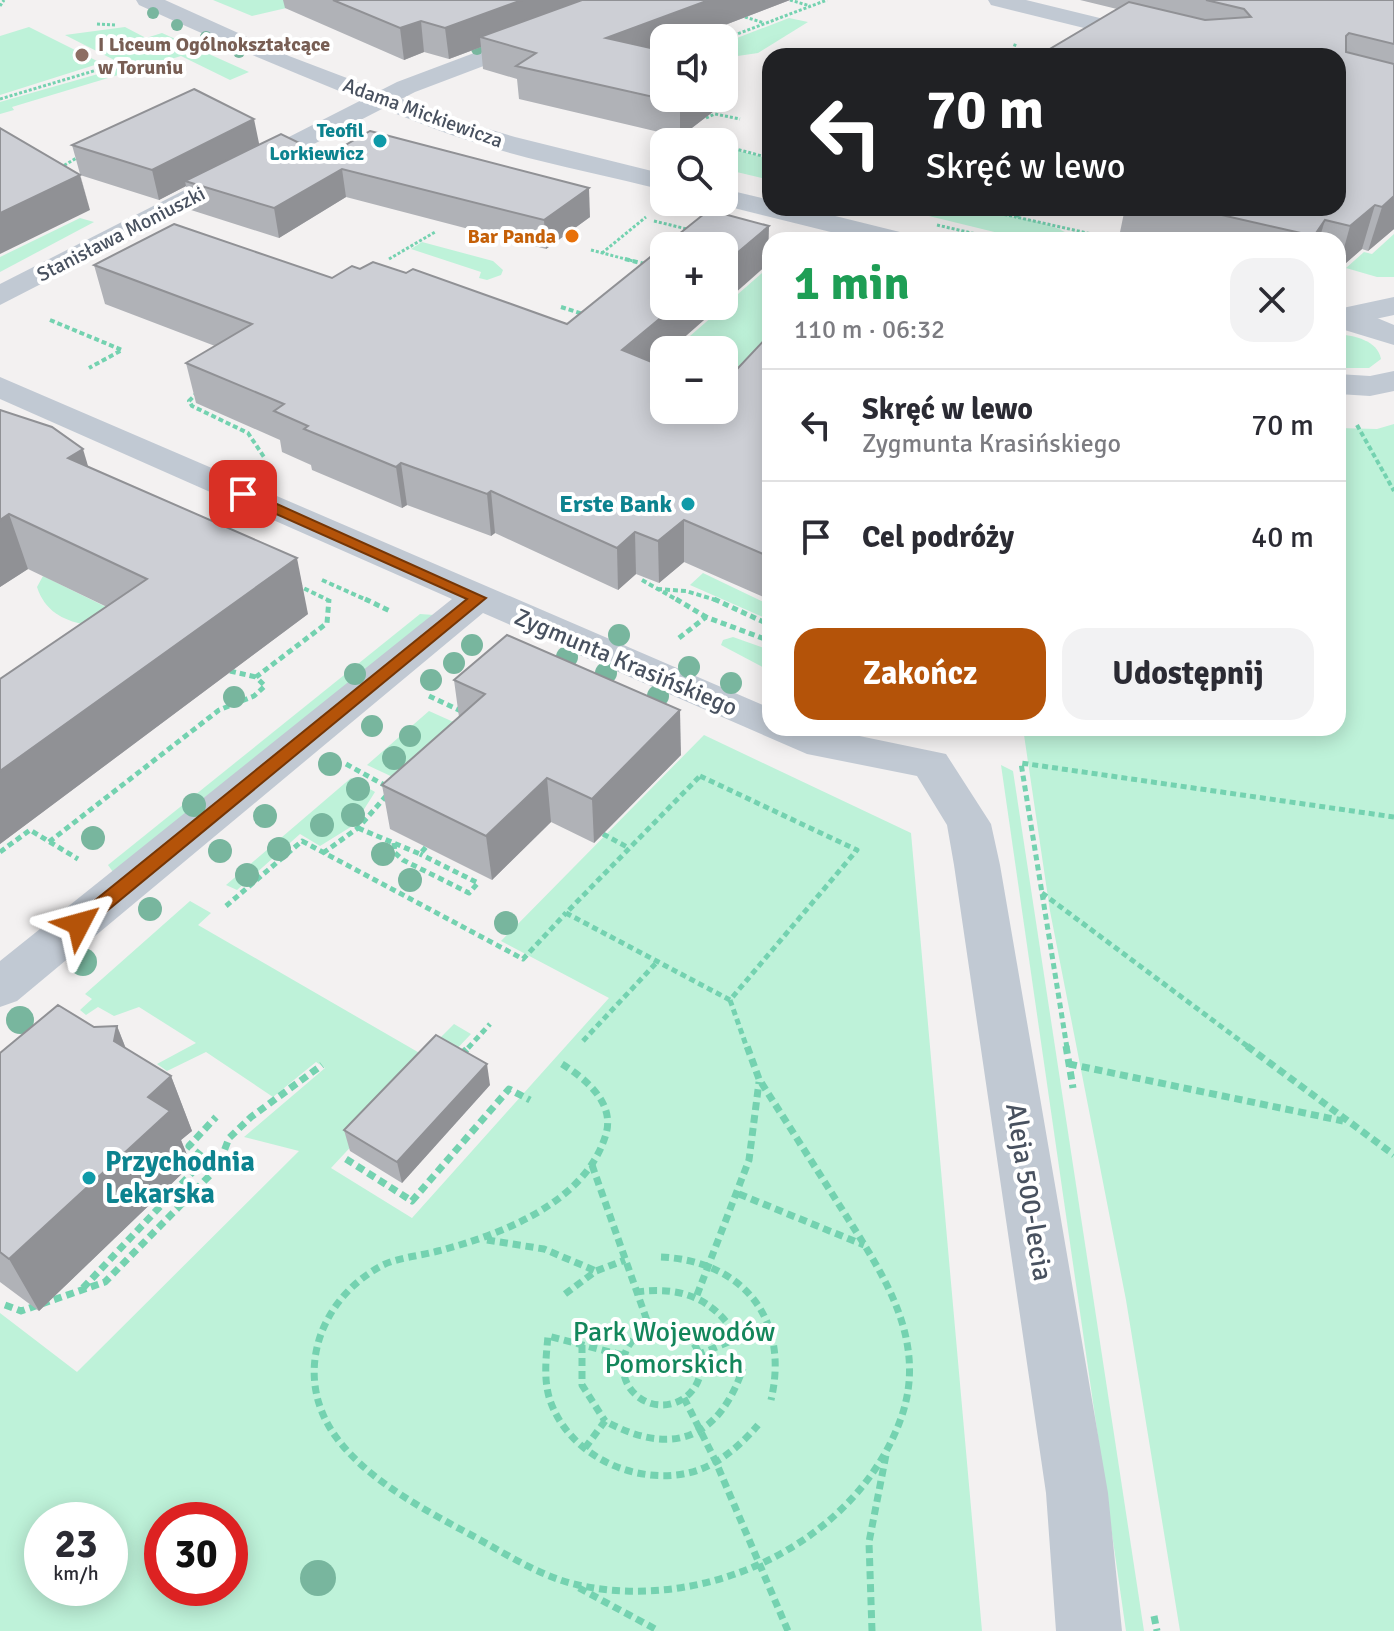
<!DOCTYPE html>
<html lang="pl">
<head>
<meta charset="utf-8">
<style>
  :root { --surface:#fff; --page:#f2f2f3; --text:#2b2b33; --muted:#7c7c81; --line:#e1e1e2; --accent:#b45309 }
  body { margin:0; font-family:Signika,sans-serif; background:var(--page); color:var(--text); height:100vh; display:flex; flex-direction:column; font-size:30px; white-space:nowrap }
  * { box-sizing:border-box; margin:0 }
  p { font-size:26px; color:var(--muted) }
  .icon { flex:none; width:44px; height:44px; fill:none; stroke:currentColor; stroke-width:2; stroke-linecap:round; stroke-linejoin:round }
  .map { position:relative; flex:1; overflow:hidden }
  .sheet { position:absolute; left:762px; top:232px; width:584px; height:504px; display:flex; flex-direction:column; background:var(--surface); border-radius:24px; box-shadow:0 4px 20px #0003 }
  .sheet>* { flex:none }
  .guide { position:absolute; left:762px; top:48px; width:584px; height:168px; border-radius:24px; box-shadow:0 4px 20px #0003; background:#202124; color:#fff; overflow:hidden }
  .tools { position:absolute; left:650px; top:24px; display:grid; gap:16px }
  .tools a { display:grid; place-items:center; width:88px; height:88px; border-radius:16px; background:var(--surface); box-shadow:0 4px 20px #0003; font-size:40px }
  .speed { position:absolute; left:24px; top:1502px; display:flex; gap:16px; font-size:40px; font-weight:700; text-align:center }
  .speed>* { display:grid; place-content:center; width:104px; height:104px; border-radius:50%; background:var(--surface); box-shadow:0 4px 20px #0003; line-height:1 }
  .speed small { font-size:20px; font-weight:400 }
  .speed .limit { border:12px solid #d22; background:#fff; color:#111 }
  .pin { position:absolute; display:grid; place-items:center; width:68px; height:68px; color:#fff; margin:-34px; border-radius:16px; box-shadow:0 4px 12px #0006 }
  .me { position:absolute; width:88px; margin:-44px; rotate:51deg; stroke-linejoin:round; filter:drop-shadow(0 0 6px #0008) }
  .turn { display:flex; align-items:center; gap:28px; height:168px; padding:0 32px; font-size:36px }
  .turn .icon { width:104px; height:104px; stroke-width:2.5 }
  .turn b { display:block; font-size:56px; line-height:68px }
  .round { display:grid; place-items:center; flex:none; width:84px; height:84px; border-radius:24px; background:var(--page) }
  .head { display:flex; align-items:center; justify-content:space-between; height:136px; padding:0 32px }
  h1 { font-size:48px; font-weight:700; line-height:60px; color:#1e9e55 }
  .primary-button { display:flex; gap:16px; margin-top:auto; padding:16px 32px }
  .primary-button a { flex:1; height:92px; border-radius:24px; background:var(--accent); color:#fff; font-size:32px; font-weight:700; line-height:92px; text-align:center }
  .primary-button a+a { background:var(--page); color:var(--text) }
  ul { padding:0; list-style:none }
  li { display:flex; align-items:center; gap:24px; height:112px; padding:0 32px; border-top:2px solid var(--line) }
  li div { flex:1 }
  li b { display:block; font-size:30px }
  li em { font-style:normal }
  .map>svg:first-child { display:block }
  .green { fill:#bef2d9; fill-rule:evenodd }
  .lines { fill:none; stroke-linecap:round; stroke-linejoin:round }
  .path-far3 { stroke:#74d2b0; stroke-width:3; stroke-dasharray:3 2; stroke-linecap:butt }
  .path-far2 { stroke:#74d2b0; stroke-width:4; stroke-dasharray:5 3; stroke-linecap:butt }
  .path-far1 { stroke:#74d2b0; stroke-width:5; stroke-dasharray:6 4; stroke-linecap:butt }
  .path { stroke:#74d2b0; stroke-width:7; stroke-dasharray:8 5; stroke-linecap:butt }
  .minor { fill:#c1c9d3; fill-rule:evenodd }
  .tertiary { fill:#c1c9d3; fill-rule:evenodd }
  .tree { fill:#78b69e }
  .wall { fill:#b0b2b7 }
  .shaded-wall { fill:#909195 }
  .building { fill:#cdcfd5; stroke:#909195; stroke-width:2 }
  .route { fill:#b45309; stroke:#753606; stroke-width:2 }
  .education-dot { fill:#8d6e63; stroke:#fff; stroke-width:3 }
  .culture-dot { fill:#0f9aa8; stroke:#fff; stroke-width:3 }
  .food-dot { fill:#e8710a; stroke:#fff; stroke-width:3 }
  .labels { text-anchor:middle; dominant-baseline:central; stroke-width:8; stroke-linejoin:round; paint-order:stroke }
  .far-education-label { font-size:20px; font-weight:bold; fill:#785e54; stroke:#fff; text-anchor:start }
  .far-street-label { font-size:20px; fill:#48515f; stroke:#fff }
  .far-culture-label { font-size:20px; font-weight:bold; fill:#0d838f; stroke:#fff; text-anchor:end }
  .far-food-label { font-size:20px; font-weight:bold; fill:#c56008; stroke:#fff; text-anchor:end }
  .culture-label { font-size:24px; font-weight:bold; fill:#0d838f; stroke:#fff; text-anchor:end }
  .street-label { font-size:24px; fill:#48515f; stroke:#fff }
  .near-culture-label { font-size:28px; font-weight:bold; fill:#0d838f; stroke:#fff; text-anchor:start }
  .near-street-label { font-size:28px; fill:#48515f; stroke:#fff }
  .near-park-label { font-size:28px; fill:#13865b; stroke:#fff }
</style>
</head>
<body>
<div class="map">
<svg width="1394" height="1631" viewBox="0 0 1394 1631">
  <rect width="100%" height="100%" fill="#f3f1f1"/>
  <g class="green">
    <path d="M213,0H321L252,16Z"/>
    <path d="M789,18L808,22L758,53L724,58V43Z"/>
    <path d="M29,27L101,63L0,95V36Z"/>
    <path d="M125,27L146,38L162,33L249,72L230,80L181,56L12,107L14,110L0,114V102L126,66L65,35Z"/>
    <path d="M724,147L770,159V180L724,169Z"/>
    <path d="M896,208C935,208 1049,212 1076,240H1027Z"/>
    <path d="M80,218L94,222L0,272V257Z"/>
    <path d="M1394,234V277H1377L1346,268L1364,252L1372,254Z"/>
    <path d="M422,242L493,261L503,270L501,275L487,280L479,278L481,272L411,249Z"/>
    <path d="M770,266V354L724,397V350H674Z"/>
    <path d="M1338,334C1355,336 1377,340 1381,359L1369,368H1338Z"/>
    <path d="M1394,424V1631H1180L1126,1300L1050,911L1023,728H1338V428L1377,429Z"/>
    <path d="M703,573L770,605V620L690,585Z"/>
    <path d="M43,576L149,628C110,626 52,634 37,587Z"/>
    <path d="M420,614L434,615L113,872L108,865Z"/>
    <path d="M733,637L770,650V671L721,645L723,640Z"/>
    <path d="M429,711L458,724L412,786L367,765Z"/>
    <path d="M704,735L911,833L982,1631H0V1313L77,1372L299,1151L244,1137L325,1068L316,1062L273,1097L206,1052L167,1071L157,1064L196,1043L139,1007L114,1016L98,1007L86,1015L80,1010L92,999L85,994L190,901L211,913L198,925L423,1055L454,1024L471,1034L451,1055L440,1051L331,1168L412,1218L609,998L501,941ZM42,1520H110V1588H42ZM162,1520H230V1588H162Z"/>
    <path d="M1001,765L1013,771L1144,1631H1126Z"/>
    <path d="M351,778L375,792L354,825L320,846L300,834L237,890L226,885Z"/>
  </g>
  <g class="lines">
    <g class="path-far3">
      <path d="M790,0L810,6"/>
      <path d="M0,6L4,0"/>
      <path d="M745,17L764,23"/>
      <path d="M97,24L116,25"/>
      <path d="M724,39L827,0"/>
      <path d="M1011,56L1016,42"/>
      <path d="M0,99L107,67"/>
      <path d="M706,118L715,114L740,119"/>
      <path d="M724,146L770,158"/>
      <path d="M60,168L78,157"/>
      <path d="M975,208L1016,217"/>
      <path d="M1025,208L1016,217L1096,235"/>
      <path d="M1091,208L1114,213"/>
      <path d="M654,221L691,230"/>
      <path d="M937,225L1002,240"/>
      <path d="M591,250L633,261"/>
      <path d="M602,253L646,217"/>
      <path d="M389,259L435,232"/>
    </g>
    <g class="path-far2">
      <path d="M625,259L648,265"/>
      <path d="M561,307L586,315"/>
      <path d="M50,320L122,350L89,368"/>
      <path d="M198,392L189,401L192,406L248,433L264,457"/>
      <path d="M1357,425L1394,491"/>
      <path d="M322,580L369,601"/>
      <path d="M642,580L679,601"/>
      <path d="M297,585L330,601"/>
      <path d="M657,589L686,591L719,601"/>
    </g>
    <g class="path-far1">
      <path d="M365,599L390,611"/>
      <path d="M676,599L706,617"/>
      <path d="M714,599L770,625"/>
      <path d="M679,638L706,617L770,641"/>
      <path d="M230,671L256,677"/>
      <path d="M429,696L463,712"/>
      <path d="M346,764L386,786"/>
      <path d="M700,776L857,850L730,1000L566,913Z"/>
      <path d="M358,828L420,854L426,847"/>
      <path d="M603,834L629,848"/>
      <path d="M49,842L219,710L254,696L265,686L256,677L327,623L329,599"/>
      <path d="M394,843L395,853L403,860L469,893L478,883L420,854"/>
      <path d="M0,852L30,830L78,859"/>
      <path d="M323,853L358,828L387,795"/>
      <path d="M1042,893L1250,1048"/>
      <path d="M226,906L302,841L523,959L566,913"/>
      <path d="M730,1000L747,1048"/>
      <path d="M583,1041L658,961"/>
      <path d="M468,1048L490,1024"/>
      <path d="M1067,1048L1021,763L1394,817"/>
    </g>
    <g class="path">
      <path d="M1066,1046L1073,1088"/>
      <path d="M1247,1046L1394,1155"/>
      <path d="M461,1055L470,1046"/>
      <path d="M562,1064C586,1079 615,1103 606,1134C586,1203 500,1235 438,1251C420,1256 400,1257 383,1265C318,1299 292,1377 336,1437C366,1478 416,1505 460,1529C497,1548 537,1576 578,1585C705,1613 854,1544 900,1421C931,1339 880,1270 838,1203C812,1162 785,1120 759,1079L747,1046"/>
      <path d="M1069,1064L1343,1121"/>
      <path d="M346,1159L412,1201L509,1089L530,1100"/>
      <path d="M592,1165L650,1329"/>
      <path d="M739,1194L864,1245"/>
      <path d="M487,1240L544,1249L596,1271"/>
      <path d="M661,1257C743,1261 790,1319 771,1400"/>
      <path d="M83,1288L205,1159L189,1146L216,1117"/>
      <path d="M636,1292C682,1286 713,1298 738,1338L700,1354"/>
      <path d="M565,1294L596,1271L625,1260"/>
      <path d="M697,1295L749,1160L759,1082"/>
      <path d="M5,1305L21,1311L105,1282L218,1167L229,1138L251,1117L322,1065"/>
      <circle cx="662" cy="1366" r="39"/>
      <path d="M582,1345V1385L605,1421"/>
      <path d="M622,1355L548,1336C546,1358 543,1382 551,1403C571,1456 634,1485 688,1473C716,1467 740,1446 758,1425"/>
      <path d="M684,1398L715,1460L788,1631"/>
      <path d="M585,1448L605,1421C671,1457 719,1440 743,1368"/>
      <path d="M579,1588L659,1631"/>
      <path d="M1154,1616L1157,1631"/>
      <path d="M872,1631L869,1542L886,1455"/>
    </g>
    <g class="minor">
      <path d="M615,0H647L644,5L415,92L0,305V284L397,82Z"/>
      <path d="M988,0H1026L1235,51L1239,56H1198L991,5Z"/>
      <path d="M1394,297V315L1338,327V309Z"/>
      <path d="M0,377L770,708V728H821L946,754L991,824L1000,865L1108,1493L1122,1631H1056L1046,1493L954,865L947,825L917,776L807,754L483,613L17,1001L0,1007V961L452,599L0,399Z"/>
    </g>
    <g class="tertiary">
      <path d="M136,0H165L289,56L452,118L515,137L664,174V190C588,171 509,157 435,129C335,90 237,50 139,5Z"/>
      <path d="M724,189L770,200V208H803L908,234L912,240H863L714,203L724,202Z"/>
      <path d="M1338,310L1370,315L1394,325V345L1338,328Z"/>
      <path d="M1394,371V391L1370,396L1338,394V374L1370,376Z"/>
    </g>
  </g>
  <g class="tree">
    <circle cx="153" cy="13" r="6"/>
    <circle cx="177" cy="25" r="6"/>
    <circle cx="206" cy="37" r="6"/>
    <circle cx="477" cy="49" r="6"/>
    <circle cx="239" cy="52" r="6"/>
    <circle cx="619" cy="635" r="11"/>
    <circle cx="472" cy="645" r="11"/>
    <circle cx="567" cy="657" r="11"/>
    <circle cx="454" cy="663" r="11"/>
    <circle cx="689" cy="667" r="11"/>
    <circle cx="606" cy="673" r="11"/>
    <circle cx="355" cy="674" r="11"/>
    <circle cx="431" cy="680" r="11"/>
    <circle cx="731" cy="683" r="11"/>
    <circle cx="658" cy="696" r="11"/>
    <circle cx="234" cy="697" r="11"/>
    <circle cx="372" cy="726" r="11"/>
    <circle cx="410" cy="736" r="11"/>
    <circle cx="394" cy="758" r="12"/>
    <circle cx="330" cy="764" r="12"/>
    <circle cx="358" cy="789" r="12"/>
    <circle cx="194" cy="805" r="12"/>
    <circle cx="353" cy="815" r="12"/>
    <circle cx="265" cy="816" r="12"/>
    <circle cx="322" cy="825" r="12"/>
    <circle cx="93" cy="838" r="12"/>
    <circle cx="279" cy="849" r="12"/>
    <circle cx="220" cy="851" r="12"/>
    <circle cx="383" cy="854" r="12"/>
    <circle cx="247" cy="875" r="12"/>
    <circle cx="410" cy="880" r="12"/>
    <circle cx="150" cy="909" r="12"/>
    <circle cx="506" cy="923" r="12"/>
    <circle cx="83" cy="962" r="14"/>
    <circle cx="20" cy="1020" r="14"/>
    <circle cx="318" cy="1578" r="18"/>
  </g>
  <g class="wall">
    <path d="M283,0H790L691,38H664V49L660,50L732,66L731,98L680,137L519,99L517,79L483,69L481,47L449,59L424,52L404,60L285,8Z"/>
    <path d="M1080,0H1394V229L1368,251L1362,249L1338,270V240H1131L1119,237L1125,208H1338L1117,9Z"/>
    <path d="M72,145H259L326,156L590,217L546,249L346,197L279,238L191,210L186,186L159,200L80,175L90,210Z"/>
    <path d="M992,208H1020L1014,214Z"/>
    <path d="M94,265L332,278L360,269L406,273L567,324L664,350V355L655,363L724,410L770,334V600L684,562L659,583L636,574L618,590L495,533L491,536L407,505L402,508L312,470L311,465L282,452L280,440L196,403L186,363L215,346L105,304Z"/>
    <path d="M0,410L88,466L308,614L0,844V679L107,607L28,569L0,587Z"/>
    <path d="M454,680L681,755L594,843L551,822L492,880L390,829L382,785L459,717Z"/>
    <path d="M117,1026L126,1049L171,1076L192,1131L181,1140L191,1165L39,1311L0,1282V1053L94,1027Z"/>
    <path d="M490,1085L402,1183L350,1151L344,1130Z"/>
  </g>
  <g class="shaded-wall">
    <path d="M522,0H606L480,37L481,47L449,59L445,28Z"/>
    <path d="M709,0H790L691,38H664V49L607,71L606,38Z"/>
    <path d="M421,21L424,52L404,60L400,28Z"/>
    <path d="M732,66L731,98L680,137V103L687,98H724V71Z"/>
    <path d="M254,119L260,148L185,181L186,186L159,200L152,170Z"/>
    <path d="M342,169L346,197L279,238L274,208Z"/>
    <path d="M80,175L90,210L0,254V213Z"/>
    <path d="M589,188L590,217L546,249L544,220Z"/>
    <path d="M1394,196V229L1368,251L1382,207Z"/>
    <path d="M1375,205L1362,249L1338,270L1350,226Z"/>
    <path d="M1325,220L1319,240H1313L1314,236Z"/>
    <path d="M769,226L768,264L724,303V264Z"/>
    <path d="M675,306H720L670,350H664V355L624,391L622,350Z"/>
    <path d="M83,449L99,503L68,458Z"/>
    <path d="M401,463L407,505L402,508L396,467Z"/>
    <path d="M491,491L495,533L491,536L487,494Z"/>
    <path d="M9,514L28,569L0,587V520Z"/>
    <path d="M684,520V562L659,583L658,541Z"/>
    <path d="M635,532L636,574L618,590L617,548Z"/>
    <path d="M297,558L308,614L0,844V771Z"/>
    <path d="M680,710L681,755L594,843L592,799Z"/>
    <path d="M547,778L551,822L492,880L486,836Z"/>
    <path d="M117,1026L139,1082L114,1041Z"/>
    <path d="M487,1064L490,1085L402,1183L397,1162Z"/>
    <path d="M171,1076L192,1131L181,1140L191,1165L39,1311L9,1259L148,1097Z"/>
  </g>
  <g class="building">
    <path d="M333,0H522L445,28L421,21L400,28Z"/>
    <path d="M582,0H709L606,38L664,51V98H687L680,103L516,66L536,53L480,37Z"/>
    <path d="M1206,0H1394V44L1349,33L1346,36V52L1394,64V196L1382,207L1375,205L1350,226L1325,220L1314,236L1191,208H1338V56H1038L1129,2L1205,20L1251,17L1244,9Z"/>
    <path d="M724,64L732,66L724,71Z"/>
    <path d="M194,89L254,119L152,170L72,145Z"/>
    <path d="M0,128L80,175L0,213Z"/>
    <path d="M370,131L589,188L544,220L342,169L274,208L185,181L281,134L326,156Z"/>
    <path d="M709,210L769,226L724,264V246H664Z"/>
    <path d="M174,224L332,278L352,266L360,269L373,262L406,273L413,269L567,324L664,246V306H675L622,350L664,367V410H724V383L770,334V557L684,520L658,541L635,532L617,548L491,491L487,494L401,463L396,467L304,429L308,426L274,411L284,404L186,363L252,324L94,265Z"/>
    <path d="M0,410L52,427L83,449L68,458L297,558L0,771V679L147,579L9,514L0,520Z"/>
    <path d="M507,635L680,710L592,799L547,778L486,836L382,785L485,694L454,680Z"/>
    <path d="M58,1005L94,1027L117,1026L114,1041L171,1076L148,1097L170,1111L9,1259L0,1252V1053Z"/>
    <path d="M436,1035L487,1064L397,1162L344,1130Z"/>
  </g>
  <path class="route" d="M238,491H248L486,598L85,929H72L69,924L72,919L467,599L238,497Z"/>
  <circle class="education-dot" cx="82" cy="55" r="8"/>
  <g class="culture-dot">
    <circle cx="380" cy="141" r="8"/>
    <circle cx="688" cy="504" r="8"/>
    <circle cx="89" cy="1178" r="8"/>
  </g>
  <circle class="food-dot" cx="572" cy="236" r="8"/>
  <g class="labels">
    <g class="far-education-label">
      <text x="98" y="44">I Liceum Ogólnokształcące<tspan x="98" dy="23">w Toruniu</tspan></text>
    </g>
    <g class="far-street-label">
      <text transform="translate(423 113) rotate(20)">Adama Mickiewicza</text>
      <text transform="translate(121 234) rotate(-27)">Stanisława Moniuszki</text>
    </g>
    <g class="far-culture-label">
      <text x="364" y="130">Teofil<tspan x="364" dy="23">Lorkiewicz</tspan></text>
    </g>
    <g class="far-food-label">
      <text x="556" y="236">Bar Panda</text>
    </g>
    <g class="culture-label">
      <text x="672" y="504">Erste Bank</text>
    </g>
    <g class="street-label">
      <text transform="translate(626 662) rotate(23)">Zygmunta Krasińskiego</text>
    </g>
    <g class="near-culture-label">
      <text x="105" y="1162">Przychodnia<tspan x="105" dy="32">Lekarska</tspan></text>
    </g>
    <g class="near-street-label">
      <text transform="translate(1029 1192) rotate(81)">Aleja 500-lecia</text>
    </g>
    <g class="near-park-label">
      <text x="674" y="1332">Park Wojewodów<tspan x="674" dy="32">Pomorskich</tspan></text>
    </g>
  </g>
</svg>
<div class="tools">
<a><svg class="icon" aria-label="sound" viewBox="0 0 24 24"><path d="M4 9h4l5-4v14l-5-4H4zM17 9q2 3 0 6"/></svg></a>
<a><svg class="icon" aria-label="search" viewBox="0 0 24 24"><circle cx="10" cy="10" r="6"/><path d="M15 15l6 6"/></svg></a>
<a>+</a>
<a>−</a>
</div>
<div class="speed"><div>23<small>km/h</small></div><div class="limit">30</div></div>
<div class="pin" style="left:243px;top:494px;background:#d93025"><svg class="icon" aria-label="arrive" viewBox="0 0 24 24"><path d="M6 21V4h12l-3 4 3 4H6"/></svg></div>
<svg class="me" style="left:79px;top:924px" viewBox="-20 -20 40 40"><path d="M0-17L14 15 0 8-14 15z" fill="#b45309" stroke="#fff" stroke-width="4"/></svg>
<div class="guide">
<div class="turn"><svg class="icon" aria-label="left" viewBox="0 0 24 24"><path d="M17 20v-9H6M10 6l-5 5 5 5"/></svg><div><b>70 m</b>Skręć w lewo</div></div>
</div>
<section class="sheet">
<div class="head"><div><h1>1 min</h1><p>110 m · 06:32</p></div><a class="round"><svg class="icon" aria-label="close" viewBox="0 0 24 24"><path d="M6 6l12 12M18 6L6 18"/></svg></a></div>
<ul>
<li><svg class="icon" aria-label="left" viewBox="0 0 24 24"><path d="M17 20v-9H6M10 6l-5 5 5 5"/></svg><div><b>Skręć w lewo</b><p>Zygmunta Krasińskiego</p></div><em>70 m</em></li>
<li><svg class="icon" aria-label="arrive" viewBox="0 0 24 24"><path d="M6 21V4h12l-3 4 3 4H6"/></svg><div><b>Cel podróży</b></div><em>40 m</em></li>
</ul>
<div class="primary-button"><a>Zakończ</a><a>Udostępnij</a></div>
</section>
</div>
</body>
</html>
